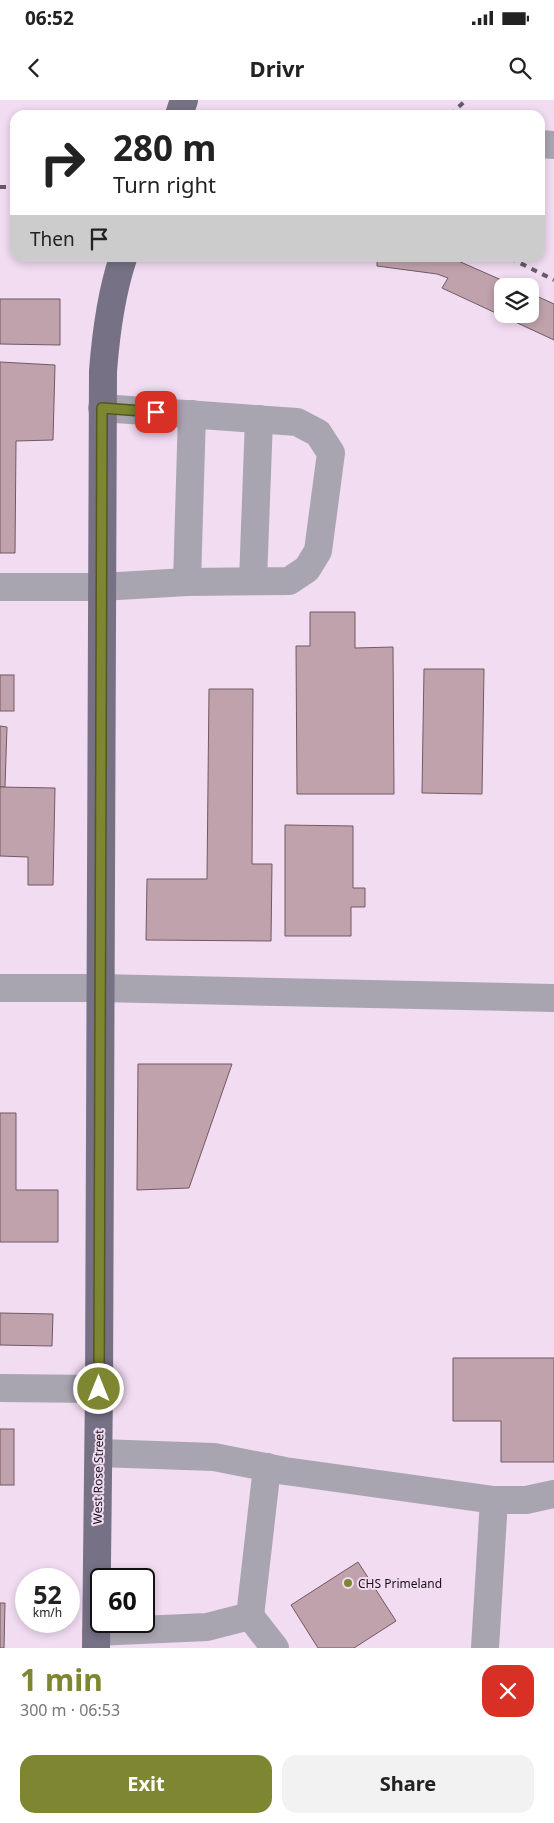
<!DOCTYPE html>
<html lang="en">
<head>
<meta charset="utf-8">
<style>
  :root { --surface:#fff; --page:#f2f2f2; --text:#222; --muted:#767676; --accent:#7f8631 }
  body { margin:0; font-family:"Noto Sans",sans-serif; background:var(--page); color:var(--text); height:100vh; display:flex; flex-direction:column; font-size:19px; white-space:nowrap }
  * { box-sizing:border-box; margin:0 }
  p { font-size:16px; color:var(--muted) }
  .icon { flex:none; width:28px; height:28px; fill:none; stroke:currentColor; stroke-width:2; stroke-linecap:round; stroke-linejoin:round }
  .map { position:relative; height:1548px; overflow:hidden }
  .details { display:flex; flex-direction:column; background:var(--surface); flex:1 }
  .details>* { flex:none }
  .hud { position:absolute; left:10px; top:10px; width:535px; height:152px; border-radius:15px; box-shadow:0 2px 8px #0003; background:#fff; color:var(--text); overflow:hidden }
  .tools { position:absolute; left:494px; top:178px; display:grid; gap:10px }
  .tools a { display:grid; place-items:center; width:45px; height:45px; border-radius:10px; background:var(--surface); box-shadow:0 2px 8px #0003; font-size:25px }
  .speed { position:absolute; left:15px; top:1468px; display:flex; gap:10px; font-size:25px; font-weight:700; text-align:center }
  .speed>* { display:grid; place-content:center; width:65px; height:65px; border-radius:50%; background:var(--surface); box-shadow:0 2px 8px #0003; line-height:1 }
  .speed small { font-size:12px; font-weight:400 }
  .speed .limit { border:2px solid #111; border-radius:8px; background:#fff; color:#111 }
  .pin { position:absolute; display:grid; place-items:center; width:42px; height:42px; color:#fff; margin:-21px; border-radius:10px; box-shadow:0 2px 8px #0006 }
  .me { position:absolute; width:55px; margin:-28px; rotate:0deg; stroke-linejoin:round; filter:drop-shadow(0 0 4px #0008) }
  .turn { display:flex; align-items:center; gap:18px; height:105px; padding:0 20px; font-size:22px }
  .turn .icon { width:65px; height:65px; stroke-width:2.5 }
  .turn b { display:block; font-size:35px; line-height:42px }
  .then { display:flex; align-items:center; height:48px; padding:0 20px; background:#0003; gap:10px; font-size:19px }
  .round { display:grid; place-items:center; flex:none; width:52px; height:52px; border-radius:15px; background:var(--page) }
  .summary { display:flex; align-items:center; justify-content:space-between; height:85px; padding:0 20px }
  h1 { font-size:30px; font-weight:700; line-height:38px; color:var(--accent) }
  .button { display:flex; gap:10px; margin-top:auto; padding:10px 20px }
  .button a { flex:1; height:58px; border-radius:15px; background:var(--accent); color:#fff; font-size:20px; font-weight:700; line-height:58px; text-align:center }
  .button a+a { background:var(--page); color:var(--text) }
  .status { display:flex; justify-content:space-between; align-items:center; height:35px; padding:0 25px; background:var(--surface); direction:ltr }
  .status svg { height:14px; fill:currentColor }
  header { display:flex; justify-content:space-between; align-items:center; height:65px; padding:0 20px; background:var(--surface); font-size:22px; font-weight:700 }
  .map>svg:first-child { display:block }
  .building { fill:#bfa2ac; stroke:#725962 }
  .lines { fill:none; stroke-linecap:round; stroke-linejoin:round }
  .minor { stroke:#a8a5b1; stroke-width:28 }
  .major { stroke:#767185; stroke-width:28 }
  .rail { stroke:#665a66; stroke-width:4; stroke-dasharray:6 6; stroke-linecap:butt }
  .route-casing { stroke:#535720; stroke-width:12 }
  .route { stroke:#7f8631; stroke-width:9 }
  .poi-dot { fill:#7f8631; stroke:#f1dcf1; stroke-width:2 }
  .labels { text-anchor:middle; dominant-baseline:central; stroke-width:4; stroke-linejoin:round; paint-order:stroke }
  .street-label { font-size:12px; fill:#171017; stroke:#f1dcf1 }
  .poi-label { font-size:12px; fill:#171017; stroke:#f1dcf1; text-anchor:start }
</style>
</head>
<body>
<div class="status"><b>06:52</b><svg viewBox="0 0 49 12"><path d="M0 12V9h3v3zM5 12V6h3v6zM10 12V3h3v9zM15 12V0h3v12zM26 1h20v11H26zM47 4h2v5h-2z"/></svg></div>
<header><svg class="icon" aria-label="back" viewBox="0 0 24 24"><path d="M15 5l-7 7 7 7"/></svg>Drivr<svg class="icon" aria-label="search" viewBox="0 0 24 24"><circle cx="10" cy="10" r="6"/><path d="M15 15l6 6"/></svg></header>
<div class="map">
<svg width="554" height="1548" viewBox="0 0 554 1548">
  <rect width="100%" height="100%" fill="#f1dcf1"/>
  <g class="building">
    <path d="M377,158H451L456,160L515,186H502V214H530V193L554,204V240L442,188L448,178L437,174L377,166Z"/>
    <path d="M0,199H60V245L0,244Z"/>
    <path d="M0,262L55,265L53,340L16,341L15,453H0Z"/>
    <path d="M310,512H355V548L393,547L394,694H297L296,546H310Z"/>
    <path d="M424,569H484L482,694L422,693Z"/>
    <rect x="0" y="575" width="14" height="36"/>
    <path d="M209,589H253L252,764H272L271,841L146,840L147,779H207Z"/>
    <path d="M0,626L7,627L5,687H0Z"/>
    <path d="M0,687L55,688L53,785H28V757L0,756Z"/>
    <path d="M285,725L353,726V788H365V807H351V836H285Z"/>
    <path d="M138,964H232L189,1088L137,1090Z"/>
    <path d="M0,1013H16V1090H58V1142H0Z"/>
    <path d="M0,1213L53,1214L52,1246L0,1245Z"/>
    <path d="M453,1258H554V1362H501V1321H453Z"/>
    <rect x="0" y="1329" width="14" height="56"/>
    <path d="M358,1462L396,1521L354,1548H318L291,1505Z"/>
    <path d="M0,1503H5L4,1548H0Z"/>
  </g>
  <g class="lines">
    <g class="minor">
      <path d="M540,44L554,45"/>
      <path d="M253,481L259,319"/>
      <path d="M187,482L192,314"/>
      <path d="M0,487H101L187,482L289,481L307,469L318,451L331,353L318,333L297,322L102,308"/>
      <path d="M0,888H99L554,898"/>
      <path d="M0,1288L99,1289"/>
      <path d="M99,1353L214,1357L285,1371L494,1400"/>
      <path d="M250,1516L275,1548"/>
      <path d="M96,1532L207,1527L250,1516L267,1367"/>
      <path d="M485,1548L494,1400H526L554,1394"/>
    </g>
    <g class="major">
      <path d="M179,15L184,0"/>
      <path d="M96,1548L99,1289L103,271C106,232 111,194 123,158"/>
    </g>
    <g class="rail">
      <path d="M450,15L466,0"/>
      <path d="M0,87H15"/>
      <path d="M510,158L554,180"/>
    </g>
  </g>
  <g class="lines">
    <g class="route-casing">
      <path id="route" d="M99,1289L102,308L156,312"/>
    </g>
    <use href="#route" class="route"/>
  </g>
  <circle class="poi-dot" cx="348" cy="1483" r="5"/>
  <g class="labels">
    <g class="street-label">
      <text transform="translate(98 1377) rotate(-89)">West Rose Street</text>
    </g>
    <g class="poi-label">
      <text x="358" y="1483">CHS Primeland</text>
    </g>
  </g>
</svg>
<div class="tools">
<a><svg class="icon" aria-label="layers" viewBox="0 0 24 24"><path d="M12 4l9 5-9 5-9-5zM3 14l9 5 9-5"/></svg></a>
</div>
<div class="speed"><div>52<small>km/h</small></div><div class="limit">60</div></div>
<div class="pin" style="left:156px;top:312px;background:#d93025"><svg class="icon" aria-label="arrive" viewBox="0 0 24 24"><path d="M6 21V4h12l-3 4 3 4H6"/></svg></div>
<svg class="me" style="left:99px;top:1289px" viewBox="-20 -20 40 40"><circle r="17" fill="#7f8631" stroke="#fff" stroke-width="3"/><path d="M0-11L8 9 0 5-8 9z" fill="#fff"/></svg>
<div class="hud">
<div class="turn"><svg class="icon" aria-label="right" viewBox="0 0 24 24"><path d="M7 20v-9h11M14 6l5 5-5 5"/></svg><div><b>280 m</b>Turn right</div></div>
<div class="then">Then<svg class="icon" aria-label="arrive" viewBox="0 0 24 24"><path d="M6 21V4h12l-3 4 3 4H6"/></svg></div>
</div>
</div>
<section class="details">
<div class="summary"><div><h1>1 min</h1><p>300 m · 06:53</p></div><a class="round" style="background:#d93025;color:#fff"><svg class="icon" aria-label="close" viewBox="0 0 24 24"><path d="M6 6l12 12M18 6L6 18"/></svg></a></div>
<div class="button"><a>Exit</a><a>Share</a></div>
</section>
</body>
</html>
